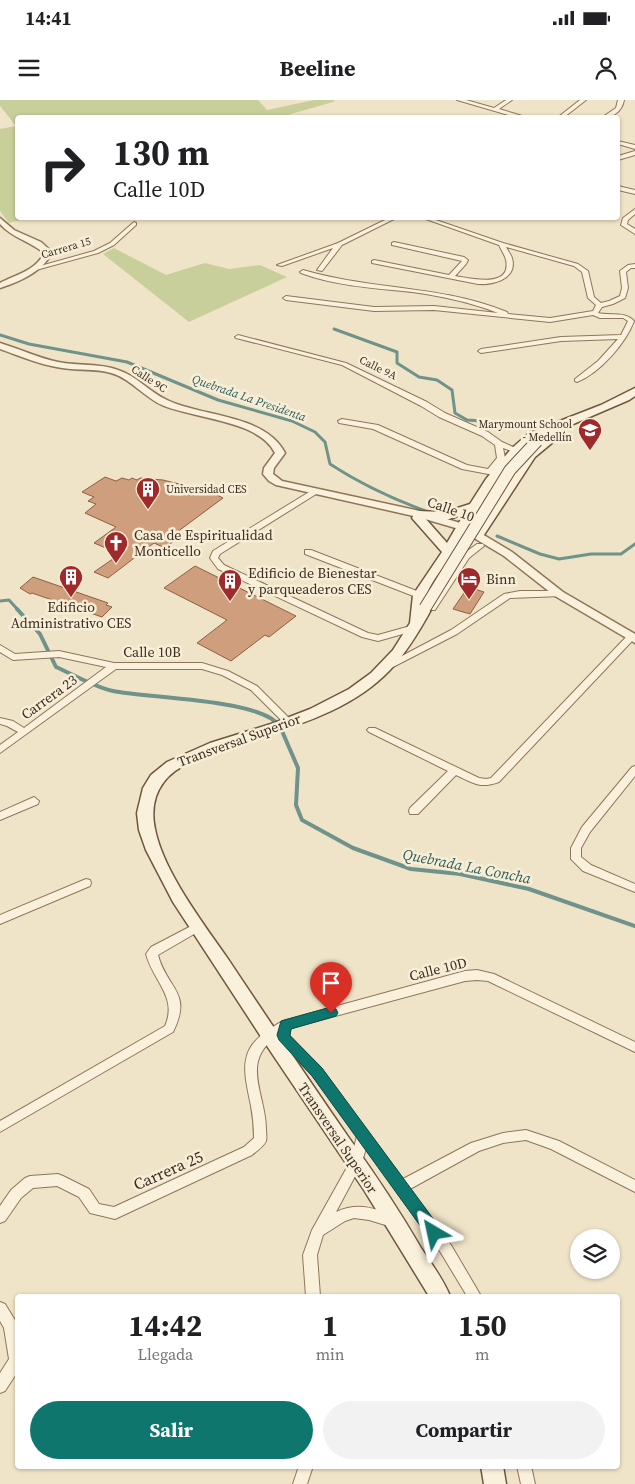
<!DOCTYPE html>
<html lang="es">
<head>
<meta charset="utf-8">
<style>
  :root { --surface:#fff; --page:#f2f2f2; --text:#202124; --muted:#757577; --accent:#0f766e }
  body { margin:0; font-family:"Source Serif 4",serif; background:var(--page); color:var(--text); height:100vh; display:flex; flex-direction:column; font-size:19px; white-space:nowrap }
  * { box-sizing:border-box; margin:0 }
  p { font-size:16px; color:var(--muted) }
  .icon { flex:none; width:28px; height:28px; fill:none; stroke:currentColor; stroke-width:2; stroke-linecap:round; stroke-linejoin:round }
  .map { position:relative; flex:1; overflow:hidden }
  .details { position:absolute; left:15px; top:1194px; width:605px; height:175px; display:flex; flex-direction:column; background:var(--surface); border-radius:5px; box-shadow:0 1px 4px #0004 }
  .details>* { flex:none }
  .top-card { position:absolute; left:15px; top:15px; width:605px; height:105px; border-radius:5px; box-shadow:0 1px 4px #0004; background:#fff; color:var(--text); overflow:hidden }
  .buttons { position:absolute; left:570px; top:1129px; display:grid; gap:10px }
  .buttons a { display:grid; place-items:center; width:50px; height:50px; border-radius:50%; background:var(--surface); box-shadow:0 1px 4px #0004; font-size:25px }
  .pin { position:absolute; display:grid; place-items:center; width:42px; height:42px; color:#fff; margin:-51px -21px; border-radius:50% 50% 50% 0; rotate:-45deg; box-shadow:0 0 5px #0007 }
  .pin .icon { rotate:45deg }
  .me { position:absolute; width:55px; margin:-28px; rotate:324deg; stroke-linejoin:round; filter:drop-shadow(0 0 4px #0008) }
  .turn { display:flex; align-items:center; gap:18px; height:105px; padding:0 15px; font-size:22px }
  .turn .icon { width:65px; height:65px; stroke-width:2.5 }
  .turn b { display:block; font-size:35px; line-height:42px }
  .eta { display:flex; justify-content:space-evenly; align-items:center; height:85px; text-align:center }
  .eta b { font-size:30px; font-weight:700; line-height:35px }
  .button { display:flex; gap:10px; margin-top:auto; padding:10px 15px }
  .button a { flex:1; height:58px; border-radius:30px; background:var(--accent); color:#fff; font-size:20px; font-weight:700; line-height:58px; text-align:center }
  .button a+a { background:var(--page); color:var(--text) }
  .status { display:flex; justify-content:space-between; align-items:center; height:35px; padding:0 25px; background:var(--surface); direction:ltr }
  .status svg { height:14px; fill:currentColor }
  header { display:flex; justify-content:space-between; align-items:center; height:65px; padding:0 15px; background:var(--surface); font-size:22px; font-weight:700 }
  .map>svg:first-child { display:block }
  .green { fill:#c9cf9b }
  .lines { fill:none; stroke-linecap:round; stroke-linejoin:round }
  .stream-far1 { stroke:#6f938a; stroke-width:3 }
  .stream { stroke:#6f938a; stroke-width:4 }
  .building { fill:#cf9f7d; stroke:#8d5f41 }
  .minor-casing { stroke:#8d765c; stroke-width:2 }
  .tertiary-casing { stroke:#8d765c; stroke-width:3 }
  .secondary-casing { stroke:#6f573f; stroke-width:3 }
  .minor { fill:#faf1dc; fill-rule:evenodd }
  .tertiary { fill:#faf1dc; fill-rule:evenodd }
  .secondary { fill:#faf1dc; fill-rule:evenodd }
  .secondary-bridge-casing { stroke:#6f573f; stroke-width:13; stroke-linecap:butt }
  .secondary-bridge { stroke:#faf1dc; stroke-width:11 }
  .route { fill:#0f766e; stroke:#0a4d48 }
  .labels { text-anchor:middle; dominant-baseline:central; stroke-width:5; stroke-linejoin:round; paint-order:stroke }
  .far-street-label { font-size:11px; fill:#3d2e20; stroke:#f7eed8 }
  .far-poi-label { font-size:11px; fill:#3d2e20; stroke:#f7eed8; text-anchor:end }
  .far-water-label { font-size:12px; font-style:italic; fill:#2f5d5a; stroke:#f7eed8 }
  .street-label { font-size:14px; fill:#3d2e20; stroke:#f7eed8 }
  .poi-label { font-size:14px; fill:#3d2e20; stroke:#f7eed8; text-anchor:start }
  .water-label { font-size:15px; font-style:italic; fill:#2f5d5a; stroke:#f7eed8 }
  .near-street-label { font-size:16px; fill:#3d2e20; stroke:#f7eed8 }
</style>
</head>
<body>
<div class="status"><b>14:41</b><svg viewBox="0 0 49 12"><path d="M0 12V9h3v3zM5 12V6h3v6zM10 12V3h3v9zM15 12V0h3v12zM26 1h20v11H26zM47 4h2v5h-2z"/></svg></div>
<header><svg class="icon" aria-label="menu" viewBox="0 0 24 24"><path d="M4 6h16M4 12h16M4 18h16"/></svg>Beeline<svg class="icon" aria-label="person" viewBox="0 0 24 24"><circle cx="12" cy="8" r="4"/><path d="M4 21q1-7 8-7t8 7"/></svg></header>
<div class="map">
<svg width="635" height="1384" viewBox="0 0 635 1384">
  <rect width="100%" height="100%" fill="#f0e4c8"/>
  <g class="green">
    <path d="M0,0H258L267,10L314,0H335L333,2L291,14L284,17L18,18V118H29L9,123L0,111V29L16,26L0,6Z"/>
    <path d="M114,148L166,175L205,163L229,169L260,165L287,177L189,222L103,154Z"/>
  </g>
  <g class="lines">
    <g class="stream-far1">
      <path d="M334,229L397,252V263L419,277L437,280L452,290L455,313L467,320L497,322L504,329"/>
      <path d="M0,235L29,244L127,262L218,300L292,321L315,332L325,342L330,364C362,385 395,400 431,413"/>
      <path d="M497,436L540,454L559,459L591,454H621L635,444"/>
      <path d="M0,501L9,500L19,511"/>
    </g>
    <g class="stream">
      <path d="M17,509L40,534L56,567C74,575 94,587 113,591C145,598 263,599 279,626"/>
      <path d="M282,631L298,668L296,705L302,720L353,748L411,769L460,774L529,789L635,826"/>
    </g>
  </g>
  <g class="building">
    <path d="M105,377L116,381L122,378L129,380L132,378L137,380L140,378L163,380L211,392L223,398L169,438L174,441L165,448L154,443L108,478L94,472L120,454L94,443L116,427L85,413L96,404L88,401L94,397L82,392Z"/>
    <path d="M195,466L296,516L269,537L265,535L231,561L197,543L227,520L164,488Z"/>
    <path d="M33,477L108,503L106,505L112,507L102,517L32,493L30,494L20,488Z"/>
    <path d="M468,487L484,492L470,514L453,509Z"/>
  </g>
  <g class="lines">
    <g class="minor-casing">
      <g id="minor">
        <path d="M457,0H466L494,8L506,0H512L499,9L529,18H519Z"/>
        <path d="M580,0H586L563,18H557Z"/>
        <path d="M618,0H624C622,12 612,18 601,18L616,8Z"/>
        <path d="M618,41L635,45V49L618,44Z"/>
        <path d="M635,51V55L618,60V56Z"/>
        <path d="M618,86L635,90V94L618,90Z"/>
        <path d="M635,109V114L628,120L627,124L635,129V134L621,125L623,118Z"/>
        <path d="M389,118H396L342,145L322,171L317,170L333,148L282,166L277,165L338,143Z"/>
        <path d="M423,118H430L503,143L578,164L588,171L594,197L601,203L609,201L620,196L622,188L620,171L628,165L635,164V168H631L626,172L628,188L625,198L613,204L602,207L598,213C611,216 625,211 634,221C626,243 600,273 577,282L575,281V279L598,261L618,239L561,241L481,253L478,251L481,249L561,237L621,235L628,221L623,218H600L593,215L550,222L434,210L374,211L286,200L283,198L286,196L374,207L434,206L498,213C470,202 441,196 412,192C374,188 336,186 301,173L300,172L303,170C371,190 441,185 507,212L508,214L550,218L593,211L596,205L588,198L582,172L574,166L506,147C508,151 511,155 512,158C518,179 493,185 478,184L372,163V161L374,160L449,175L462,161L392,145V143L394,142L464,157L468,160L466,164L455,176C469,178 512,189 506,160C505,155 501,150 499,145Z"/>
        <path d="M134,122L136,123V125L114,145L98,153L36,170L33,168L94,151L110,143Z"/>
        <path d="M238,235L346,263L427,302L445,313L488,332L502,342L527,353L523,355L503,348L505,358L495,371L507,373V377H504L462,369L373,329L339,323L338,321L342,319L378,325L467,365L488,369L497,358L495,345L482,336L439,317L421,306L342,265L236,238L235,237Z"/>
        <path d="M314,389H317L321,391L220,454L218,458L224,465L368,533L378,535L414,525L418,528L417,530L378,541L362,537L218,469L210,458L213,451Z"/>
        <path d="M477,444H483L484,446L469,458L435,510H429L428,508L463,454Z"/>
        <path d="M305,450H311L422,493L423,495L422,497H416L305,454Z"/>
        <path d="M520,491H559L563,494L562,496L510,498L457,534L391,568H385L383,566L451,530L504,494Z"/>
        <path d="M631,534L635,536L634,539L499,682C480,689 473,683 456,675L418,714H410L409,711L410,708L448,671L369,632L367,630L369,628H375L479,678L486,679L491,678L628,535Z"/>
        <path d="M0,545L15,554L59,551L114,563H202L228,571L257,586L294,623L289,626L286,625L251,590L222,575L202,569H116L0,653V645L18,632L7,626L0,624V618L13,621L24,628L106,567L59,557L13,560L0,552Z"/>
        <path d="M635,666V676L590,732L581,748V757L591,765L635,784V792L583,771L571,759V748L582,727L632,667Z"/>
        <path d="M34,697L39,701L38,704L0,720V712Z"/>
        <path d="M86,779L90,780L91,783L90,786L0,824V815Z"/>
        <path d="M197,823L201,824L202,827L201,830L158,855C167,889 193,892 173,932L0,1032V1021L165,926C178,897 153,881 146,854L151,847Z"/>
        <path d="M477,870L494,874L635,942V952L488,881L477,880L465,881L291,928L289,935L321,968L403,1079L471,1043L503,1033L526,1030L559,1041L635,1080V1092L551,1049L526,1040L503,1043L479,1051L410,1089L451,1145L481,1196H467L441,1153L366,1049L360,1067L336,1112C358,1102 375,1108 397,1117L399,1121L397,1125L392,1127L369,1120L354,1118L345,1121L323,1135L317,1155L320,1196H306L303,1155L312,1130L350,1062L357,1036L313,976L281,943L278,936C239,961 266,994 266,1029C266,1033 267,1037 266,1041C264,1046 257,1051 252,1055L115,1119L90,1113L79,1097L57,1086L33,1088L21,1098L5,1121L0,1123V1106L11,1090L25,1078L30,1076L58,1074L63,1076L89,1089L99,1104L114,1107L244,1047L254,1038C254,1027 253,1017 251,1006C245,975 236,950 269,930C274,926 280,922 286,920L465,871Z"/>
        <path d="M0,1202L5,1204L18,1225V1271L5,1291L0,1293V1273L9,1259L4,1228L0,1221Z"/>
        <path d="M299,1366H313L307,1384H293Z"/>
        <path d="M517,1366H531L535,1384H521Z"/>
      </g>
    </g>
    <g class="tertiary-casing">
      <g id="tertiary">
        <path d="M0,118L14,130L41,142L52,152C44,171 19,182 0,188V183C15,175 37,170 44,153C30,141 12,138 0,124Z"/>
        <path d="M0,243C20,249 38,258 58,262C78,266 99,263 118,270C137,276 149,292 167,300C202,317 265,314 285,353L274,368L273,374L282,381L420,411L467,425L512,452L563,492L635,534V543L555,496L504,456L459,429L418,417L276,385L269,381L263,374L264,368L275,353C259,320 194,319 162,305C144,297 130,278 111,273C95,268 78,271 62,268C40,265 20,256 0,249Z"/>
      </g>
    </g>
    <g class="secondary-casing">
      <g id="secondary">
        <path d="M635,288V296L629,300L564,328L559,337L535,357L482,438H474L472,435L527,353L551,333C509,343 476,417 454,452C444,468 426,485 425,504L432,508C420,530 407,552 390,570C357,605 307,623 262,636C233,645 201,653 175,671C156,685 150,706 155,729C163,771 203,823 228,859C268,919 308,979 349,1038C375,1074 399,1110 421,1148C431,1163 443,1179 450,1196H429L364,1090L273,955L173,802L146,750L139,730L137,713L143,688L151,675L167,662L210,643L274,623L310,609L349,589L371,573L393,550L410,523L413,495L442,452L412,418L416,411L445,412L470,404L486,379L511,349L529,333L601,305ZM464,414L447,443L425,418L446,420Z"/>
        <path d="M481,1366H503L506,1384H484Z"/>
      </g>
    </g>
    <use href="#minor" class="minor"/>
    <use href="#tertiary" class="tertiary"/>
    <use href="#secondary" class="secondary"/>
    <g class="secondary-bridge-casing">
      <path id="secondary-bridge" d="M425,508L510,370L537,341"/>
    </g>
    <use href="#secondary-bridge" class="secondary-bridge"/>
  </g>
  <path class="route" d="M331,907L336,909L338,913L336,916L291,929L290,936L322,968L440,1128L442,1133L440,1138L434,1140L429,1138L312,976L279,940L277,935L281,921Z"/>
  <defs>
    <g id="school-pin" transform="scale(1.25)"><path d="M0 17L-7.5 6A9.5 9.5 0 1 1 7.5 6Z" fill="#9e2a2b" stroke="#f7eed8"/><path d="M0-5L7-2L0 1L-7-2ZM-4 1L0 2.5L4 1V4Q0 6-4 4Z" fill="#fff"/></g>
    <g id="building-pin" transform="scale(1.25)"><path d="M0 17L-7.5 6A9.5 9.5 0 1 1 7.5 6Z" fill="#9e2a2b" stroke="#f7eed8"/><path d="M-4-6H4V6H1V3H-1V6H-4ZM-2.5-4.3h1.7v1.8h-1.7ZM.8-4.3h1.7v1.8H.8ZM-2.5-1h1.7V.8h-1.7ZM.8-1h1.7V.8H.8Z" fill="#fff"/></g>
    <g id="church-pin" transform="scale(1.25)"><path d="M0 17L-7.5 6A9.5 9.5 0 1 1 7.5 6Z" fill="#9e2a2b" stroke="#f7eed8"/><path d="M-1.2-6h2.4v3.5h3.3v2.4h-3.3V6h-2.4V-.1h-3.3v-2.4h3.3Z" fill="#fff"/></g>
    <g id="hotel-pin" transform="scale(1.25)"><path d="M0 17L-7.5 6A9.5 9.5 0 1 1 7.5 6Z" fill="#9e2a2b" stroke="#f7eed8"/><path d="M-6-4.5h1.5V1H6V5H4.5V3h-9V5H-6ZM-4 0a1.8 1.8 0 1 1 3.6 0ZM.5 0V-2.5h3Q6-2.5 6 0Z" fill="#fff"/></g>
  </defs>
  <g fill-rule="evenodd">
    <use href="#school-pin" x="590" y="330"/>
    <use href="#building-pin" x="148" y="389"/>
    <use href="#church-pin" x="116" y="443"/>
    <use href="#building-pin" x="71" y="477"/>
    <use href="#hotel-pin" x="469" y="479"/>
    <use href="#building-pin" x="230" y="481"/>
  </g>
  <g class="labels">
    <g class="far-street-label">
      <text transform="translate(66 148) rotate(-16)">Carrera 15</text>
      <text transform="translate(378 268) rotate(26)">Calle 9A</text>
      <text transform="translate(149 279) rotate(33)">Calle 9C</text>
    </g>
    <g class="far-poi-label">
      <text x="572" y="324">Marymount School<tspan x="572" dy="13">- Medellín</tspan></text>
      <text x="166" y="389" text-anchor="start">Universidad CES</text>
    </g>
    <g class="far-water-label">
      <text transform="translate(249 298) rotate(19)">Quebrada La Presidenta</text>
    </g>
    <g class="street-label">
      <text transform="translate(451 409) rotate(19)">Calle 10</text>
      <text x="152" y="552">Calle 10B</text>
      <text transform="translate(49 597) rotate(-36)">Carrera 23</text>
      <text transform="translate(239 640) rotate(-20)">Transversal Superior</text>
      <text transform="translate(438 869) rotate(-14)">Calle 10D</text>
      <text transform="translate(338 1038) rotate(56)">Transversal Superior</text>
    </g>
    <g class="poi-label">
      <text x="134" y="435">Casa de Espiritualidad<tspan x="134" dy="16">Monticello</tspan></text>
      <text x="248" y="473">Edificio de Bienestar<tspan x="248" dy="16">y parqueaderos CES</tspan></text>
      <text x="486" y="479">Binn</text>
      <text x="71" y="507" text-anchor="middle">Edificio<tspan x="71" dy="16">Administrativo CES</tspan></text>
    </g>
    <g class="water-label">
      <text transform="translate(467 766) rotate(11)">Quebrada La Concha</text>
    </g>
    <g class="near-street-label">
      <text transform="translate(168 1070) rotate(-24)">Carrera 25</text>
    </g>
  </g>
</svg>
<div class="buttons">
<a><svg class="icon" aria-label="layers" viewBox="0 0 24 24"><path d="M12 4l9 5-9 5-9-5zM3 14l9 5 9-5"/></svg></a>
</div>
<div class="pin" style="left:331px;top:913px;background:#d93025"><svg class="icon" aria-label="arrive" viewBox="0 0 24 24"><path d="M6 21V4h12l-3 4 3 4H6"/></svg></div>
<svg class="me" style="left:434px;top:1133px" viewBox="-20 -20 40 40"><path d="M0-17L14 15 0 8-14 15z" fill="#0f766e" stroke="#fff" stroke-width="4"/></svg>
<div class="top-card">
<div class="turn"><svg class="icon" aria-label="right" viewBox="0 0 24 24"><path d="M7 20v-9h11M14 6l5 5-5 5"/></svg><div><b>130 m</b>Calle 10D</div></div>
</div>
<section class="details">
<div class="eta">
<div><b>14:42</b><p>Llegada</p></div>
<div><b>1</b><p>min</p></div>
<div><b>150</b><p>m</p></div>
</div>
<div class="button"><a>Salir</a><a>Compartir</a></div>
</section>
</div>
</body>
</html>
